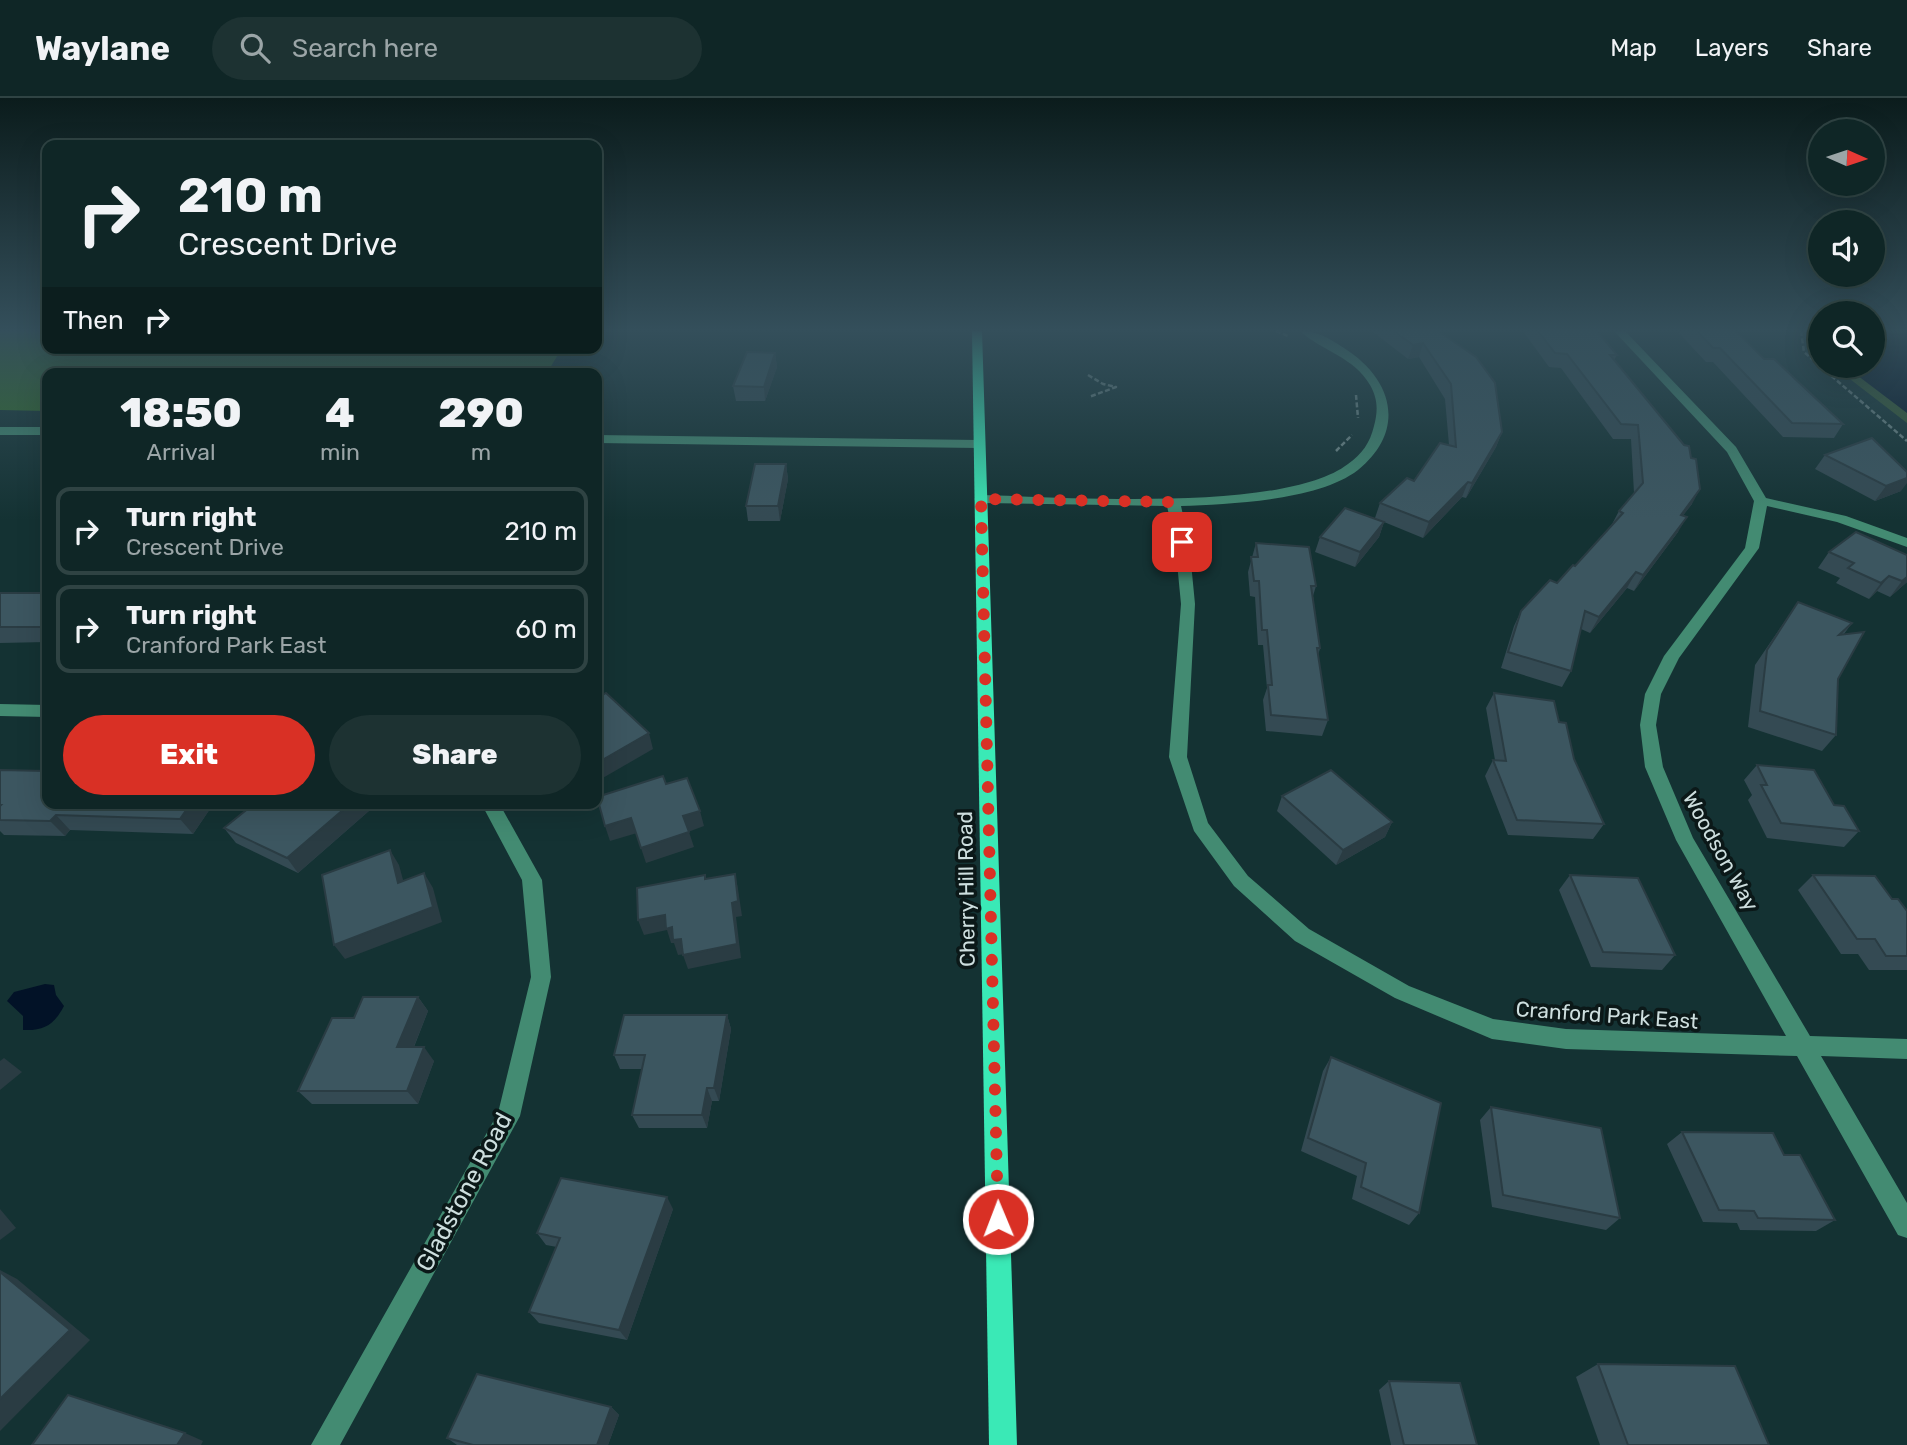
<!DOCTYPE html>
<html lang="en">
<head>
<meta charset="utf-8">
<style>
  :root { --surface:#0f2626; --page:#1d3232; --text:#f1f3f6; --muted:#9ba5a7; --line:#2f4343; --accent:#d93025 }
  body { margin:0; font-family:Rubik,sans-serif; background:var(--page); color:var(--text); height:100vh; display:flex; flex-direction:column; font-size:26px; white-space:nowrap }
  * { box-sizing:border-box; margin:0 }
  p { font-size:23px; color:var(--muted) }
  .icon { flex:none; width:38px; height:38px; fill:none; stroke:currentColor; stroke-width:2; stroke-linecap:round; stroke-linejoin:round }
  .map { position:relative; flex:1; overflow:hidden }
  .sheet { position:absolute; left:42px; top:270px; width:560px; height:441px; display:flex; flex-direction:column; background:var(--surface); border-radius:14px; box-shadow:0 7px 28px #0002,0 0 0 2px var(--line) }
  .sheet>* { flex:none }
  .banner { position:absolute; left:42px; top:42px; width:560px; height:214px; border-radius:14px; box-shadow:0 7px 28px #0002,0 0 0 2px var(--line); background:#0f2626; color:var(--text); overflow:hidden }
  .needle { width:46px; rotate:93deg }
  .tools { position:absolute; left:1808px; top:21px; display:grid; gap:14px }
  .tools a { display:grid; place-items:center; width:77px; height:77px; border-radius:50%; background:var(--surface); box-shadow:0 7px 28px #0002,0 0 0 2px var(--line); font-size:35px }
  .pin { position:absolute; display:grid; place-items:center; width:60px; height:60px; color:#fff; margin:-30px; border-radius:14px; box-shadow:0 4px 10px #0006 }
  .me { position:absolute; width:77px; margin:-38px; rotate:359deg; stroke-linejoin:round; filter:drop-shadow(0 0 5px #0008) }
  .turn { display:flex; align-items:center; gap:24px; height:147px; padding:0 21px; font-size:32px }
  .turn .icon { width:91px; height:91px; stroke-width:2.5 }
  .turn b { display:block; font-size:49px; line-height:60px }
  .then { display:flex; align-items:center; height:66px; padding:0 21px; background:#0003; gap:14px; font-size:26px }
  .eta { display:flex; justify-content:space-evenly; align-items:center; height:119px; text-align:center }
  .eta b { font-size:42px; font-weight:800; line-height:49px }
  .cta { display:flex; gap:14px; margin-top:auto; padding:14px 21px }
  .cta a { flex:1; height:80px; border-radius:42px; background:var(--accent); color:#fff; font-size:28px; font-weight:800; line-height:80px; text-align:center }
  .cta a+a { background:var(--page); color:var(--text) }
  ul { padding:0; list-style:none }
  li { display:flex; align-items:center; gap:21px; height:88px; margin:0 14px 10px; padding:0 7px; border:4px solid var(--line); border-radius:14px }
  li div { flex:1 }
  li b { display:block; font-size:26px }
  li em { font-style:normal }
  header { display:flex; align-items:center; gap:42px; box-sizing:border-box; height:98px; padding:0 35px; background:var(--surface); border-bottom:2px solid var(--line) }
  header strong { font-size:33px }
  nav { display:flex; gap:38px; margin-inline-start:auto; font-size:24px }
  .search { width:490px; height:63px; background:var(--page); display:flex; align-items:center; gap:18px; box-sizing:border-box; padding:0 24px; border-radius:38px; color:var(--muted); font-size:26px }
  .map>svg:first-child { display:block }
  .green { fill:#395c31 }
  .forest { fill:#357026 }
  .water { fill:#021227 }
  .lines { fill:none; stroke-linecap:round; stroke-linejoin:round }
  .path { stroke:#738b8b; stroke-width:2.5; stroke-dasharray:5 2.5; stroke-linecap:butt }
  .minor { fill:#438b72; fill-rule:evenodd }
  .major { fill:#3ae9b6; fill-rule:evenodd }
  .wall { fill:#344a53 }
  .shaded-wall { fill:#2a3c43 }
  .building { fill:#3c5660; stroke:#2a3c43; stroke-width:2 }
  .route { stroke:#d93025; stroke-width:12; stroke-dasharray:0 21.6 }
  .labels { text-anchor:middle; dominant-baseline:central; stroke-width:7; stroke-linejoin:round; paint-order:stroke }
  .street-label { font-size:21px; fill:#cddede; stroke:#0b1818 }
  .near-street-label { font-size:24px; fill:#cddede; stroke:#0b1818 }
</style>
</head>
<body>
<header>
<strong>Waylane</strong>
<div class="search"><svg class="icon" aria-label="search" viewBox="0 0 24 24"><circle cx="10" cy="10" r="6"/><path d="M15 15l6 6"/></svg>Search here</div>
<nav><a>Map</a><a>Layers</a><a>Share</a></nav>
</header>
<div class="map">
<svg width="1907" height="1347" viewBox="0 0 1907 1347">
  <rect width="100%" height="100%" fill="#143233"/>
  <path class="green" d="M1873,233H1907V325L1833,268H1872Z"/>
  <path class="forest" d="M0,233H47V250H562L547,275H47V313L0,312Z"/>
  <g class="water">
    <path d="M1873,233H1907V315L1845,268H1872Z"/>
    <path d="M45,886L54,887L56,897L64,908C54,927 44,933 23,932V918L7,903L14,894Z"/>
  </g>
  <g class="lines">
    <g class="path">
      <path d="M1276,233L1288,238"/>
      <path d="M1801,233L1804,254L1820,268"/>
      <path d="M1820,268L1907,343"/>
      <path d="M1088,277L1103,286L1116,289L1089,299"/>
      <path d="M1356,297L1358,320"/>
      <path d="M1336,353L1352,337"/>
    </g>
    <g class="minor">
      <path d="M1300,233C1317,233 1329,240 1344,250C1393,281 1407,332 1358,372C1318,403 1229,406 1181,408L1189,444L1195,506L1187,659L1208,725L1248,778L1309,831L1409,888L1493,921L1566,931L1786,938L1676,742L1645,669L1640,627L1645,596L1664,558L1745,450L1754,403L1727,354L1614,233H1625L1736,349L1766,400L1846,418L1907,440V449L1837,424L1767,408L1759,450L1679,560L1661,596L1656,627L1663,669L1693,740L1810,938L1907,941V961L1821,958L1907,1105V1140L1898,1137L1797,958L1566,951L1492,941L1395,900L1295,843L1234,788L1194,733L1169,659L1181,506L1175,444L1167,408L981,405L974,401L981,397C1064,399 1284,415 1348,366C1362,356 1370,345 1374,328C1378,313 1378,301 1370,287C1354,259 1322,253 1300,233Z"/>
      <rect x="0" y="329" width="47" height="8"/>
      <path d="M597,337L979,342L985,346L979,350L597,345Z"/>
      <path d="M0,606L47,607V619L0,618Z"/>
      <path d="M481,705H499L542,782L551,879L520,1018L340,1347H311L498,1015L531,879L522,782Z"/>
    </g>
    <path class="major" d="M972,233H982L1017,1347H989Z"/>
  </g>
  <g class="wall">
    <path d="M1372,233H1438L1502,334L1496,349L1466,400L1462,399L1423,440L1384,424L1379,439L1355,469L1315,454L1320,439L1375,420L1380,405L1414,383L1449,347L1445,301L1419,259L1408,261Z"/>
    <path d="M1523,233H1597L1617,257L1614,262L1692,406L1683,417L1678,434L1634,493L1627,490L1590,535L1581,531L1571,573L1562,589L1501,570L1514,528L1521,513L1557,485L1575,468L1611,428L1619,413L1634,395L1631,341H1613L1561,270L1549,269Z"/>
    <path d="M1677,233H1736L1764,261L1843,326L1834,340L1783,339L1713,264H1706Z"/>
    <path d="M775,255L777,269L765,303H736L733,288Z"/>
    <path d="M1825,357L1901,393L1875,403L1815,371Z"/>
    <path d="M786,366L788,381L780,423H748L746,408Z"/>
    <path d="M1256,445L1316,488L1313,498L1320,550L1318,558L1328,622L1322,638L1266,633L1263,602L1267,590L1263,547H1258L1255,499L1250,498L1248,474Z"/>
    <path d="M1829,454L1907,484L1890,499L1877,493L1869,501L1836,485L1840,480L1818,470Z"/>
    <path d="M0,495H47V544L0,545Z"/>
    <path d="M1798,504L1852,525L1844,536L1838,581L1836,637L1822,653L1748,629L1755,567Z"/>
    <path d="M1494,595L1559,624L1574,661L1604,726L1593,741L1508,737L1485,678L1493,662H1495L1486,610Z"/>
    <path d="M1757,667L1834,707L1859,733L1844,749L1767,740L1748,702L1752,697L1744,682Z"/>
    <path d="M0,672L47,705H214L193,736L70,732L65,738L4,737L0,733Z"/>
    <path d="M1282,698L1392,724L1385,739L1336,767L1277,713Z"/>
    <path d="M255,705H378L298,775L236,745L224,730Z"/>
    <path d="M1570,777L1675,857L1662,872L1591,869L1559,792Z"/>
    <path d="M1813,777L1892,801L1907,813V872H1869L1858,856H1841L1798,792Z"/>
    <path d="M418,899L428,913L414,949L434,963L418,1006H312L298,993L354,920Z"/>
    <path d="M727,917L731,931L719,1003H712L707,1030H639L632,1017L642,971H620L614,957Z"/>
    <path d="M1331,959L1419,1115L1409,1127L1352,1101L1357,1078L1301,1053L1323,973Z"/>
    <path d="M1491,1009L1620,1120L1606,1132L1492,1109L1480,1022Z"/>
    <path d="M1682,1034L1784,1057L1835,1122L1816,1133L1740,1132L1737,1125L1703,1124L1667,1046Z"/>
    <path d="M673,1111L627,1242L539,1225L529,1214L557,1149L546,1147L537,1135Z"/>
    <path d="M1598,1266L1769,1347H1600L1576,1279Z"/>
    <path d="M1389,1283L1477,1347H1391L1379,1292Z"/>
    <path d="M611,1309L619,1317L608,1347H457L447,1340Z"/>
  </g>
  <g class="shaded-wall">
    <path d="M1423,245L1419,259L1408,261L1413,247Z"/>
    <path d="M775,255L777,269L765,303L764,289Z"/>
    <path d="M1502,334L1496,349L1466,400L1472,385Z"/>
    <path d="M786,366L788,381L780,423L778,408Z"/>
    <path d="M1907,380V385L1901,393L1875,403L1886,388Z"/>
    <path d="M1468,384L1462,399L1423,440L1429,424Z"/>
    <path d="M1700,391L1692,406L1672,432L1681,417Z"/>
    <path d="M1687,419L1678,434L1634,493L1643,477Z"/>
    <path d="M1384,424L1379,439L1355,469L1360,454Z"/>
    <path d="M1636,474L1627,490L1590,535L1599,519Z"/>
    <path d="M1889,478L1877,493L1869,501L1881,485Z"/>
    <path d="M1907,479V484L1890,499L1902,483Z"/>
    <path d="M649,635L653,651L601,681L597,670V665Z"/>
    <path d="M191,705H214L193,736L180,721Z"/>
    <path d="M351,705H378L298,775L287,760Z"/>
    <path d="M700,713L704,728L688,734L683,718Z"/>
    <path d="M56,717L70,732L65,738L50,723Z"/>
    <path d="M631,720L637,735L610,743L605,728Z"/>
    <path d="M1392,724L1385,739L1336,767L1343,752Z"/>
    <path d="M689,734L694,749L646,765L641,750Z"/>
    <path d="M390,752L399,767L408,800L398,785Z"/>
    <path d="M424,775L433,790L442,824L345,861L334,847Z"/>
    <path d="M735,776L738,791L742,818L736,819L741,860L688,871L683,857Z"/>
    <path d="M665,817L672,829L681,841L686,856L678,857L674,845H671L667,832L644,837L638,822Z"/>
    <path d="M418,899L428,913L408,963L397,949Z"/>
    <path d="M727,917L731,931L719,1003L714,990Z"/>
    <path d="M424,949L434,963L418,1006L407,993Z"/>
    <path d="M4,960L22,974L0,992V963Z"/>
    <path d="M707,990L712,1003L707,1030L702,1017Z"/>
    <path d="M667,1099L673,1111L627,1242L619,1232Z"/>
    <path d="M0,1111L16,1130L0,1142Z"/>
    <path d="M0,1172L17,1181L90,1242L0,1333Z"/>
    <path d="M611,1309L619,1317L608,1347H597Z"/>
    <path d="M185,1335L203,1343L201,1347H177Z"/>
  </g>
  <g class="building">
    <path d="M1394,233H1438L1476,259L1495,285L1502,334L1472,385L1468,384L1429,424L1380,405L1407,380L1414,383L1440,345L1456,349L1451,286L1423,245L1413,247Z"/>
    <path d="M1538,233H1597L1617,257H1610L1684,347L1689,348L1691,360L1696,361L1700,391L1681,417L1687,419L1643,477L1636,474L1599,519L1585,513L1571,573L1508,554L1521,513L1550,482L1557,485L1573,467L1575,468L1623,415L1619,413L1643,385L1638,327L1621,326L1567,256L1555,255Z"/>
    <path d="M1697,233H1736L1764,261H1774L1843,326L1792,325L1720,250H1713Z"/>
    <path d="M747,254L775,255L764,289L733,288Z"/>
    <path d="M1872,340L1907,374V380L1886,388L1825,357Z"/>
    <path d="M755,366H786L778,408H746Z"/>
    <path d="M1345,410L1384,424L1360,454L1320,439Z"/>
    <path d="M1856,434L1907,457V479L1902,483L1889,478L1881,485L1848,470L1854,465L1829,454Z"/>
    <path d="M1256,445L1309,449L1316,488H1311L1320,550H1317L1328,622L1271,617L1268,587H1272L1267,532H1262L1259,483H1254L1251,459H1258Z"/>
    <rect x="0" y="495" width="47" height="34"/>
    <path d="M1798,504L1852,525L1839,537L1864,534L1838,581L1836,637L1760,613L1767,552Z"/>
    <path d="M606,595L649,635L597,665V600Z"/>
    <path d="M1494,595L1554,603L1559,624L1566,625L1574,661L1604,726L1517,722L1493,662L1506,663Z"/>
    <path d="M1757,667L1814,672L1834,707L1844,708L1859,733L1781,725L1761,687H1767Z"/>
    <path d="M0,672L47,673V705H191L180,721L56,717L50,723L0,722V708L1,707H0Z"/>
    <path d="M1331,672L1392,724L1343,752L1282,698Z"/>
    <path d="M663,678L666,686L687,680L700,713L683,718L689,734L641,750L631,720L605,728L597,699Z"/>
    <path d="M255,705H351L287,760L224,730Z"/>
    <path d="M390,752L398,785L424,775L433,809L334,847L322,777Z"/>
    <path d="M735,776L738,803L732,805L737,846L683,857L681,841L673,842L672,829L666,831L665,817L638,822L637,790L705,777V781Z"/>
    <path d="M1570,777L1638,780L1675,857L1603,854Z"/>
    <path d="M1813,777L1875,778L1892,801H1898L1907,813V858H1886L1875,841H1857Z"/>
    <path d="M363,899H418L397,949H424L407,993H298L332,920H354Z"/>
    <path d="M624,917H727L714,990H707L702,1017H632L645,957H614Z"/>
    <path d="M1331,959L1441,1005L1419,1115L1361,1089L1366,1065L1308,1040Z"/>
    <path d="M1491,1009L1601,1030L1620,1120L1503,1097Z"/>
    <path d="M1682,1034L1773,1035L1784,1057H1800L1835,1122L1758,1120L1754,1113L1719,1112Z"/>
    <path d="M561,1080L667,1099L619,1232L529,1214L560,1140L537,1135Z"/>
    <path d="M0,1174L70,1232L0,1301Z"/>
    <path d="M1598,1266L1735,1268L1769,1347H1628Z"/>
    <path d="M477,1276L611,1309L597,1347H473L447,1340Z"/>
    <path d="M1389,1283L1460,1285L1477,1347H1404Z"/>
    <path d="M68,1297L185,1335L177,1347H32Z"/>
  </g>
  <linearGradient id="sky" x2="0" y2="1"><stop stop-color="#0b1c1c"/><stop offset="0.55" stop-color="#344f5b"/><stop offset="1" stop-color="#344f5b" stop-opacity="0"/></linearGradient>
  <rect width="1907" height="422" fill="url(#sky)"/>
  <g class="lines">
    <path class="route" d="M998,1121L981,401L1173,404L1182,444"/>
  </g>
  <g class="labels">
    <g class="street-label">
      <text transform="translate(1721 753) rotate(61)">Woodson Way</text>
      <text transform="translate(966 791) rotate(-91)">Cherry Hill Road</text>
      <text transform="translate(1607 917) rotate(4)">Cranford Park East</text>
    </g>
    <g class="near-street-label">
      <text transform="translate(464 1094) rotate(-62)">Gladstone Road</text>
    </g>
  </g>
</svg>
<div class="tools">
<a><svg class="needle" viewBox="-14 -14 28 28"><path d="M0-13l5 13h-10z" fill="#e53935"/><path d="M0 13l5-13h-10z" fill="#9ba5a7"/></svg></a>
<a><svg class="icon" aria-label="sound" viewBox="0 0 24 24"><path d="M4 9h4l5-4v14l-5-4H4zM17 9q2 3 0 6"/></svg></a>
<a><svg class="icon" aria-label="search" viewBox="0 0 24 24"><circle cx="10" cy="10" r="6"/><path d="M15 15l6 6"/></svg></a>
</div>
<div class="pin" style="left:1182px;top:444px;background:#d93025"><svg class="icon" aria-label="arrive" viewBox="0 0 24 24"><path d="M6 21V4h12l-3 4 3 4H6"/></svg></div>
<svg class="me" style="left:998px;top:1121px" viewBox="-20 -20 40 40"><circle r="17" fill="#d93025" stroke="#fff" stroke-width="3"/><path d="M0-11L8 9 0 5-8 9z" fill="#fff"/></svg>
<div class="banner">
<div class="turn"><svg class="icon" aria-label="right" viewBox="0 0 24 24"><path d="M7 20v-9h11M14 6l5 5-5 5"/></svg><div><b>210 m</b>Crescent Drive</div></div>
<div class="then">Then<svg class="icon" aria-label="right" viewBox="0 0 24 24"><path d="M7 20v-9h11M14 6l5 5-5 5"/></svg></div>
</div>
<section class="sheet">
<div class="eta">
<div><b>18:50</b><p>Arrival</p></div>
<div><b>4</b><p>min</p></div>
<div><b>290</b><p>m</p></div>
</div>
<ul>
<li><svg class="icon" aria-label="right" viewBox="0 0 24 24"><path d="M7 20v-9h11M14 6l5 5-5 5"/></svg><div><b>Turn right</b><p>Crescent Drive</p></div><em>210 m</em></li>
<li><svg class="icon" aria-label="right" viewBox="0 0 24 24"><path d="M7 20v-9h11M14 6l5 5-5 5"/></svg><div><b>Turn right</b><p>Cranford Park East</p></div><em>60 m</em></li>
</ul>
<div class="cta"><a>Exit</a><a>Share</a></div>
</section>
</div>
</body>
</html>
